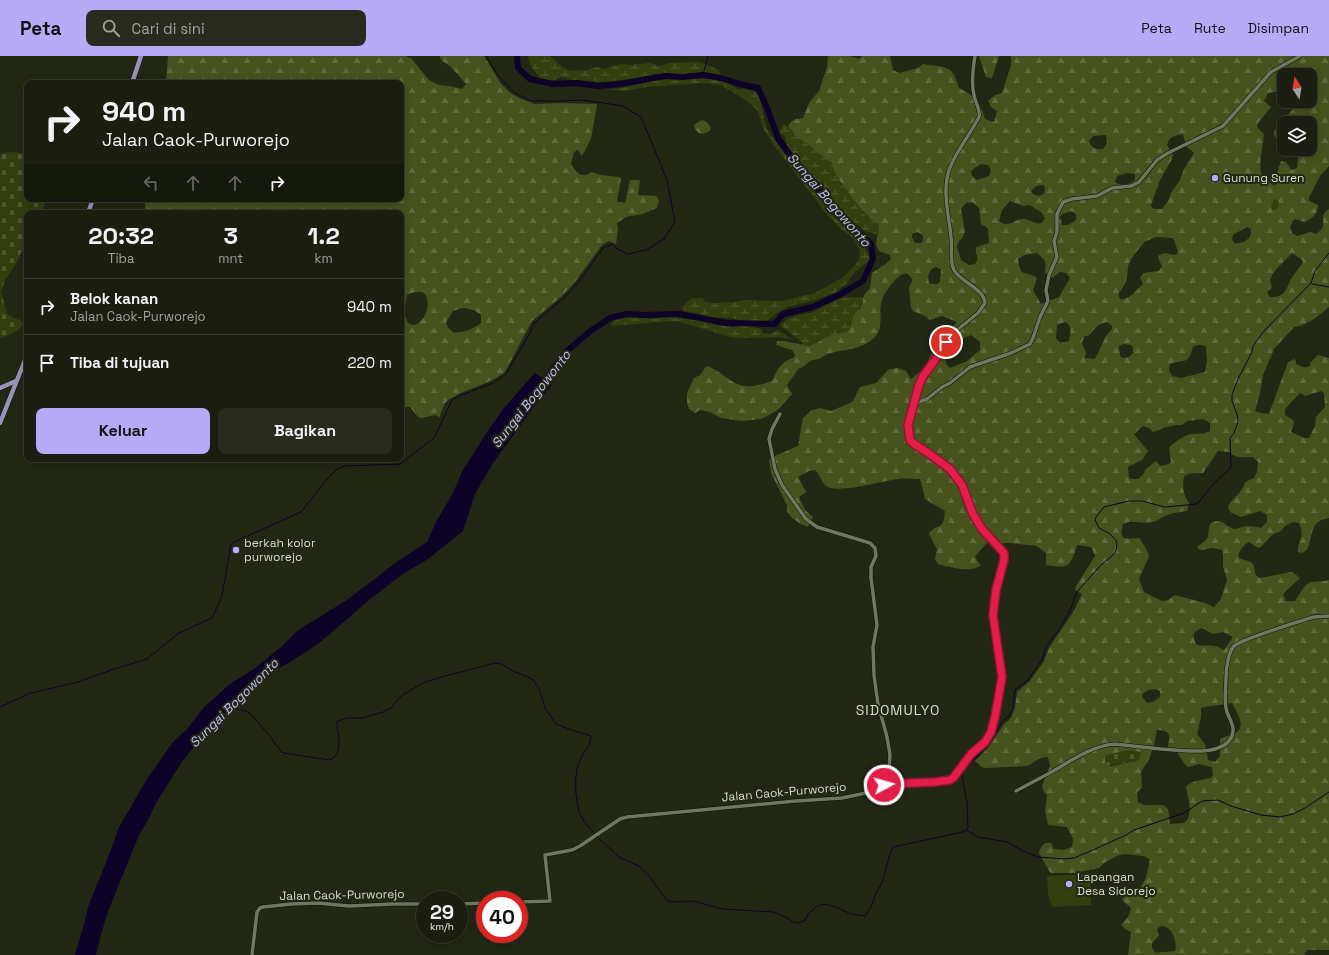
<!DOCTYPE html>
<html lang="id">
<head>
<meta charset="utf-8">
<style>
  :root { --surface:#1a1d0f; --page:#272a1d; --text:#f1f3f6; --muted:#9fa29e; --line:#383b2f; --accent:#b7abf8 }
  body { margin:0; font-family:"Space Grotesk",sans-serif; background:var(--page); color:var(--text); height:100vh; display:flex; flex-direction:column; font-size:15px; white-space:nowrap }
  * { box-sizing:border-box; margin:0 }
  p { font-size:13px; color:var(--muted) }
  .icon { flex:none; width:22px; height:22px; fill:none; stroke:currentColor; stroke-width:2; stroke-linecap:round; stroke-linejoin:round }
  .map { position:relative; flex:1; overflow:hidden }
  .panel { position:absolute; left:24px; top:154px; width:380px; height:252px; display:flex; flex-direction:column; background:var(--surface); border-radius:8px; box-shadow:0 2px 10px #0003,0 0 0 1px var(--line) }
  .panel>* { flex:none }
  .hud { position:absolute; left:24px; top:24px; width:380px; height:122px; border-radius:8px; box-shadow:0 2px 10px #0003,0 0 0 1px var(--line); background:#1a1d0f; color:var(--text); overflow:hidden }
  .needle { width:26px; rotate:348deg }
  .controls { position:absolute; left:1277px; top:12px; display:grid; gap:8px }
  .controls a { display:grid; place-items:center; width:40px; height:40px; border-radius:8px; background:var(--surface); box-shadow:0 2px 10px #0003,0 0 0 1px var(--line); font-size:20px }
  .speed { position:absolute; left:416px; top:835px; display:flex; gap:8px; font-size:20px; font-weight:700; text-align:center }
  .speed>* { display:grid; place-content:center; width:52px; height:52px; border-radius:50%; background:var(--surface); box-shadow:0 2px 10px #0003,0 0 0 1px var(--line); line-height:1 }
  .speed small { font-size:10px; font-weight:400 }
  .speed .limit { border:6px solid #d22; background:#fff; color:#111 }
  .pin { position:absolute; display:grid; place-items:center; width:34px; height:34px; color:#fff; margin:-17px; border:2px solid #fff; border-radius:50%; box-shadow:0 1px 4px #0007 }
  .me { position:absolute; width:44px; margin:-22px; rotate:84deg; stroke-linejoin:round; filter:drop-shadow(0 0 3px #0008) }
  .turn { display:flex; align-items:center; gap:14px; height:84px; padding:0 12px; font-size:18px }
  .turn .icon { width:52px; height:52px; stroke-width:2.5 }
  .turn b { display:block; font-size:28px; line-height:34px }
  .lanes { display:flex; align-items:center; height:38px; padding:0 12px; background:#0003; justify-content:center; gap:20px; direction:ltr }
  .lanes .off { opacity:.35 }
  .eta { display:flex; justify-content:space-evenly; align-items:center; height:68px; text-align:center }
  .eta b { font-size:24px; font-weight:700; line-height:28px }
  .button { display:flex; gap:8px; margin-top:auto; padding:8px 12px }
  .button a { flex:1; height:46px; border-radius:8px; background:var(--accent); color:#111; font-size:16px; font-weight:700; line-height:46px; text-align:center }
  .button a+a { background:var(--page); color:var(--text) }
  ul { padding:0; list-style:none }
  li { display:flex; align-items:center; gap:12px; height:56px; padding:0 12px; border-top:1px solid var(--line) }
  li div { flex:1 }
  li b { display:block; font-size:15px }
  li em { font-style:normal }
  header { display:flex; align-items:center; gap:24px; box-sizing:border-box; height:56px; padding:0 20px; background:var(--accent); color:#111 }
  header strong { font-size:19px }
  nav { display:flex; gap:22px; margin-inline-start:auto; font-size:14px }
  .search { width:280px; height:36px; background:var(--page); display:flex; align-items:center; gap:10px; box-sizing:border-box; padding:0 14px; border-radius:8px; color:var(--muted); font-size:15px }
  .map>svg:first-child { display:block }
  .grass { fill:#333e0e }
  .forest { fill:url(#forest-firs); fill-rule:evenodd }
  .wetland { fill:url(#wetland-marsh) }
  .cemetery { fill:url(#cemetery-stones) }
  .water { fill:#0d0228 }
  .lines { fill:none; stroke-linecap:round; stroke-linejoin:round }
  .stream { stroke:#0d0228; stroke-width:1 }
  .river { stroke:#0d0228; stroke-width:6 }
  .tertiary-casing { stroke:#0b1002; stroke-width:4.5 }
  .primary-casing { stroke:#0b1002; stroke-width:5.5 }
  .tertiary { stroke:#707761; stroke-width:3.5 }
  .primary { stroke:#9792ba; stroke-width:4.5 }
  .route-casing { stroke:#92132f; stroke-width:10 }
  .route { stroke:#e11d48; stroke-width:7 }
  .poi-dot { fill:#b7abf8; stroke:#222714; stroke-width:1.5 }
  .labels { text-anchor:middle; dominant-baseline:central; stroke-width:4; stroke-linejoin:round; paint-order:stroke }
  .poi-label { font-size:12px; fill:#d7dbcf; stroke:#222714; text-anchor:start }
  .street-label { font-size:12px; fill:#d7dbcf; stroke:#222714 }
  .water-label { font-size:13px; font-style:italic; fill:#c6befb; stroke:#222714 }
  .quarter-label { font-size:14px; letter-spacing:1px; fill:#d7dbcf; stroke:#222714 }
</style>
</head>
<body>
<header>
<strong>Peta</strong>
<div class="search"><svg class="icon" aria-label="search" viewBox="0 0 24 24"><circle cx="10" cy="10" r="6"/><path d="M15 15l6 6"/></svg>Cari di sini</div>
<nav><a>Peta</a><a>Rute</a><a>Disimpan</a></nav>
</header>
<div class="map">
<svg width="1329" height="899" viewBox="0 0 1329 899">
  <defs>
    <pattern id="forest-firs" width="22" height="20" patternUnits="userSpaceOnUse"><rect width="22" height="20" fill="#45521e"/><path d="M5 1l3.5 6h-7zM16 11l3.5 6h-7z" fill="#5f6a3e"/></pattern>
    <pattern id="wetland-marsh" width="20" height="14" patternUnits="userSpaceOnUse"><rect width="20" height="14" fill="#333e0e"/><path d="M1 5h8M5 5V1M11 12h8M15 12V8" fill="none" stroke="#505930"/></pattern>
    <pattern id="cemetery-stones" width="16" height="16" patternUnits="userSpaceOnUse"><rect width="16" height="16" fill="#333e0e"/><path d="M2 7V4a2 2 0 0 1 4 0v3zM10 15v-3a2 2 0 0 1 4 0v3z" fill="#505930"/></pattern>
  </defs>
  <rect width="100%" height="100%" fill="#222714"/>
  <path class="grass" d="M1090,818L1091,849L1052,851L1048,837L1047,820Z"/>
  <g class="forest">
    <path d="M168,0H406L409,2H411L429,24L439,29L449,30L462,33L466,28L451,11L441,4L440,0H484L500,26L509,36L519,42L535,48L559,47L597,48L591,83L582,100L578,94L574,96L571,108C577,117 581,123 592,116L601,119L618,121L621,122L617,146L625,147L630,124H640L638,139L657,140L659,145L657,152L642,158L626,161L617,167L618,173L616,188L609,185L602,189L575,226L562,240L532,265L505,316C491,327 475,330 459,338C456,340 451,342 448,344C443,349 441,355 440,361L435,359L422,362L418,361L410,351H406L403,354L401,363V240L405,232V225L401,223V157H145V143H401V27H166ZM415,236C416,236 421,236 422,236C433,241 427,267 414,269C412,269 410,268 408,267L404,257L407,239ZM462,252C469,252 475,254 481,259V267C473,273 465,276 454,277L448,272L446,266L453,255Z"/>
    <path d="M828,0H850L859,3L862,0H890L893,14L899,17L918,12L923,8C945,12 952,7 959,32C974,39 980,46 985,63L994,66L997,55L992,52L988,45L995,39L1002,37L1011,9V0H1329V110L1320,120L1309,141V145L1318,149C1318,158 1312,163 1304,166L1295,163L1293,165L1290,171L1292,177L1297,180L1310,176L1317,178L1323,171C1324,162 1320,159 1329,153V251C1320,259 1307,270 1294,271L1274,293L1263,319L1260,337L1255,355L1261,357L1269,358L1288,306L1294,303L1296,305V308C1301,310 1305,313 1310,310V307L1318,299L1329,302V462C1304,464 1316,495 1301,497L1298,496C1297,484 1306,482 1299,467L1293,466L1285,470L1281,475L1273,478L1261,491L1258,492L1249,486C1244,489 1243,490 1240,495C1233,506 1249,502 1253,508C1256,514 1253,519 1260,522L1291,516L1294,517L1300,522L1283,538L1286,545H1295L1304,531L1310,526L1324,525L1329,524V894H1307L1304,899H1128L1131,876L1125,873L1121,869L1128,861L1131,852L1122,844L1127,836L1140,832L1146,822L1150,803L1144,800L1125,798L1119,799L1104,807L1099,812L1074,817H1051L1049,815L1039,797C1041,791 1043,786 1051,787L1054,793L1064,794L1072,791L1073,783L1067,771L1048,769L1045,755L1047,739L1044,736L1042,730L1050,710L1048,701L1040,702L1031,708L1026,710L985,712L982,711L975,705L988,692L1004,668L1011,662L1015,652L1017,636L1030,625L1044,605L1049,592L1074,555L1082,538L1075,534L1076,530L1095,500L1091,491L1077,489C1071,510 1069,513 1046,509V497L1037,490L1009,487H987L975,500C976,505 980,506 980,510C970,517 949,511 938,508L935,503L937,493L929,478C937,465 943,478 945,455L925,443L923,434L920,423C913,423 905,422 898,423C882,425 842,437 828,431C821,427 821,419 815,414L809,415L798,421L806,436L799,441L805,454L813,461L808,471L799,467L790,460L787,455V449L771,417L769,404L777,399L798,390L803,362L812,354L820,352L831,355L850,347L853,345L860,331L876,327L888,314L897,312L906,315L911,323L926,311L931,298L957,266L942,260L930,264L925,260L913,255L911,252L909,231L912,226V223L908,218C902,217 899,220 895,224C889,231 883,238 881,248C879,259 884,273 874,282C862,294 843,293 828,298C823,300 820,303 814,304C808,304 805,312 799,312L787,329L792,338L779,353L771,358L761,363L742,365L721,362L710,356L700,354L695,357L689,353L687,347V337L694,322L700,319L705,312L707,310C728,318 734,335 758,329C763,328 768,327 773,324C777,313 781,306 793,302L795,299L792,294L776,289L777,285H784L809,290L851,269L853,259L862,249L864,239L870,232L872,217L887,207L891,203L890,199L879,195L876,188L879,170C865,159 857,149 847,135C841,126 834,119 832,107L817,97L808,88L799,83L788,71C791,63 796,63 803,62L809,47L819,35L827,11ZM1284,19H1310V36L1313,37L1314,49C1310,48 1305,48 1301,48C1294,49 1279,69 1274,75V80L1279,83H1284V67H1310V93H1295L1299,97L1297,112L1291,114L1286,106L1281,105L1277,117L1278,126L1277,128L1274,129L1263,124C1257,109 1263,93 1264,78L1257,71L1258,67L1271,51L1264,45L1268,37L1284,34ZM1183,78L1186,90L1194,97L1184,113L1180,124L1171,137L1168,145L1162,153H1155L1152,152L1151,149L1160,124L1171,105L1173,99L1167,89C1169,80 1175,80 1183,78ZM1106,79L1107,88L1103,93C1096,94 1091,92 1089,85L1093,80ZM981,108L988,109L991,114L989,120L977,124L972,120L971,115L976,111ZM1127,117L1135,118V124C1130,128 1121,131 1115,126L1117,120ZM1044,129C1048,140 1038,143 1031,136C1034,130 1038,129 1044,129ZM1010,145L1023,150L1030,149L1042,157L1045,162L1042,167C1035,169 1030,163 1023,163C1014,163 1008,173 999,165L1002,154ZM972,146L979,152L981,168L986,171L988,173L989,187L976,191C975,198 980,202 975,208L969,209L961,204L957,191L959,185L963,181L965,175L961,153L966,147ZM1072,155L1076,158V164L1068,169H1062L1060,161L1062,158ZM1247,171L1250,172C1255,181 1243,189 1234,187L1232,183L1233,179ZM917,176C922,179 924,179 923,185L921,187H915L912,181V178ZM1156,181L1173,182L1178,195L1177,198L1174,199L1165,197L1159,199L1158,202L1162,210L1159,215L1143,217L1140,222L1143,228C1136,234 1130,244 1120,243C1116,237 1123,233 1125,227C1129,220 1126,212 1130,206C1133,198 1140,193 1144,186ZM1037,197C1047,206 1046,204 1045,217L1052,222L1060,216L1066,217L1070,222L1059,241L1041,248L1033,234L1037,222C1024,213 1021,224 1018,203L1024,199ZM1292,197L1302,204L1303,206C1300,212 1292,220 1290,225C1286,235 1283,242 1270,241L1267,236L1272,231C1272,231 1270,225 1270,224C1271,217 1287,203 1292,197ZM936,211L941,213L940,226L937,228H930C926,222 929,213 936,211ZM1065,266C1073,270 1070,278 1069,285L1060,287L1056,282L1057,269ZM1107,266L1112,270V273L1106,280L1096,301L1094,303L1085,302L1086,296C1082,287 1080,290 1085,280H1088L1098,269ZM971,279L980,286V294L967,305L950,312L946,308V298L964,282ZM1123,288L1131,289L1133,291V297L1129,301L1122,302L1120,299L1119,290ZM1200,289L1206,290L1207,305L1205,316L1181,322L1172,320L1169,314L1170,308C1185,303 1189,309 1193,290ZM1321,335L1324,337L1325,351L1316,361L1315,370L1309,382H1304L1291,376L1294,367L1293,364L1285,359V353L1300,337L1305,340ZM1203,363L1210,367V375C1203,379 1199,377 1191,378C1182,380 1176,386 1169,391L1171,406L1169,408L1160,410L1156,405L1145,414L1143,419L1138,423H1131L1129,421L1128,411L1142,404L1148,395L1134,378L1143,370L1149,372L1153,376L1166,371L1177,369H1182L1187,365ZM1218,395L1229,396C1236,403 1244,401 1253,401L1258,406L1257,416L1254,422L1245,426C1244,436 1231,442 1228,451L1230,456L1241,461L1260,455L1267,459V466L1261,472C1257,471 1252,470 1248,470C1243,470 1239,473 1234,473C1225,471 1222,460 1210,468C1206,481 1213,480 1198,490V493L1201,494L1213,492L1222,494L1223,497V510L1227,524L1221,543L1214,551L1205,547L1175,539L1168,544L1162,545L1144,536L1139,523L1149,500C1148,494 1142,488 1140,482C1126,483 1118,485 1123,468C1132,463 1141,468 1151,466C1157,466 1160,462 1165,460C1172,457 1179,456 1187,455L1189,447C1183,438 1182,431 1184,420C1193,416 1195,418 1203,417ZM1202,572L1213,578L1223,576L1233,581L1224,594C1221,593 1218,590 1215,590C1209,589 1203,590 1197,589C1192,581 1192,575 1202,572ZM1154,633L1160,635V641L1153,646L1147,647L1143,642L1142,639C1145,635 1149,634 1154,633ZM1232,647C1236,656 1247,669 1236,677C1231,680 1225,680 1220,683V700L1215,706L1208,704L1205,688L1197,678L1201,661V652C1212,649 1221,649 1232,647ZM1157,674C1174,674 1169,683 1167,695L1169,696H1177L1186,710L1189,711L1199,708L1212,711L1213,718L1212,721C1204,725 1192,723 1186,731C1188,742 1194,760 1184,767L1170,768L1168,753L1163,749H1144L1138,746L1137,736L1142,732L1141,716L1149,703L1154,689ZM1126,695L1137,696V705L1111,710H1106L1105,702ZM1161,870C1172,869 1178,887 1175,895L1156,897C1146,887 1156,885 1159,879L1157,875L1158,872Z"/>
    <path d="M979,0H999L992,22L986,21Z"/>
    <path d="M702,64L705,65L711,71L710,74C703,80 697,79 694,70L695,68Z"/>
  </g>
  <g class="wetland">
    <path d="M528,0H550L562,11L571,15L587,14L597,11L604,13L621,8L631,9L650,7L659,10L670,7L700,6L719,14L721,19L654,18L642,21L605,26L573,24L562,21L552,25L542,23L539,21L530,9Z"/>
    <path d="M698,22L719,23L727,26L737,33L750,34L757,37L761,47L766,71L773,82L833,160L858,182L869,199L870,204L854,217L848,226L836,236L815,244L787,251L777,257L767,265L749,266L731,262L712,261L685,255L681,252L691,243L701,242L706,246L712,247L735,246L745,244L783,245L815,237L842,222L855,209L859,203L860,195L853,182L842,174L826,157L776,92L763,72L758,55L746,44L721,29L702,27L646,31L624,35L611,34V33C625,32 638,28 651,25C667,22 682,24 698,22Z"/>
    <path d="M783,68L788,70L799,83L808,88L817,97L832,107C834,120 841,126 847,135C856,147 863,161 878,167L879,173L878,179L865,175L844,158L822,129L808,115L787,91L785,80L779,77Z"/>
    <path d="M851,241L863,242L862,249L860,254H857C851,261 853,270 847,276C841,277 835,278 830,280C819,284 816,291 802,289V286L780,269L789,262L813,256L838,243Z"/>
    <path d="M677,259L685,263L693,262L704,264L716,269L732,271L749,269L761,273L763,277L771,278L778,274L792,283L779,281L740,282L730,281L684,267L674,265L611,270L612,266L619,262L632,261L654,263L664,260Z"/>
  </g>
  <g class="cemetery">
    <path d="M11,96L27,98V143H47L41,157H27V183L17,206L5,224L1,235L7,258C12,262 20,263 24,267C19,276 9,279 0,282V98Z"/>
    <path d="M1274,143L1278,145L1279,148L1277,153L1272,154L1271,149Z"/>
    <path d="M1129,694L1141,696L1140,701L1137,705L1106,710V699Z"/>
  </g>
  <path class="water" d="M535,317L552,329L536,348L493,407L475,438L463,475L428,503L403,518L374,540L318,588L287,608L268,618L235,646L212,670L183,704L156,747L148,764L139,779L107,858L100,882L96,899H75L86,861L88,851L111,794L118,773L147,723L173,686L188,672L204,651L230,628L254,613L281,591L297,575L347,544L398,505L427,486L437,464L452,439L463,414L485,379L503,353Z"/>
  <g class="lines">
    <g class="stream">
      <path d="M703,19L708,0"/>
      <path d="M1312,228L1329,231"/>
      <path d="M232,650L240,654L246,655L251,658L269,679L281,696L284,697L329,704C344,699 338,680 337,668L338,665L347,662H362L383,656L391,652L399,642L404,638L425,626L445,620L495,607L501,608L513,615L532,623L539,632L545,652L556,668L569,673L591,680C591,689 585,694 581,702C573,716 575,743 580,758C583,765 590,772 595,778"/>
      <path d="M0,651L31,637L78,626L114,613L147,603L179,577L212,562L222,540L231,488L234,486L301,456L328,422L337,413L345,410L400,408L434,382L452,344L459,340L493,327L506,318L530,277L534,267L566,240L581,223L603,192L613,188L617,193L628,198L646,194L664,183L675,166L667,124L641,61L623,50L583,44L557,45H531L515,37L506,28L497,18L486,0"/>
      <path d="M966,774L978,781L1007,786L1023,795L1038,801L1064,803L1074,802L1095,793L1126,779L1134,774L1184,757L1202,745L1218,744L1231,750L1261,759L1280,761L1293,758L1305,752L1329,736"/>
      <path d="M597,781L619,801L639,810L650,821L667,845L679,846L693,845L722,853L774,856L789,863L793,866L797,867L804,865C806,862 808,858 811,855C825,842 835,852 849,857C854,859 860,859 865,860L872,849L876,837L882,827L890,798L893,791L963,776L968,772L967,747L962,719L967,708L978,700L990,685L1002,666L1009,660L1013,651L1015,634L1028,624L1042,604L1046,591L1060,572L1070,555L1077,536L1091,520L1102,508L1112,500L1116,495L1117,487L1116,484L1110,478L1099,472L1095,464L1096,461L1104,451L1129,445H1142L1165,451L1197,448L1216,425L1230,413L1231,410L1230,382L1234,377L1238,366L1237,358L1232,345V339L1238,323L1252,296L1253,290L1264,275L1311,227L1315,215L1329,197"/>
    </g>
    <path class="river" d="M517,0L518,12L530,23L553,28L576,27L598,30L620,28L665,20L682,21L703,19L721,22L740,28L758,32L766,49L778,82L787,95L837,157L871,188L873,203L863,225L839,239L813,251L783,258L775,268L727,267L678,258L645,259L627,258L610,262L589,276L567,295L540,330"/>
    <g class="tertiary-casing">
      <g id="tertiary">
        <path d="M914,348L927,343L942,331L950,327L970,311L1011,297L1030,288L1033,282L1040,261L1048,245L1046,234L1049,219L1057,201L1054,185L1057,176V158L1063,146L1072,143L1097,140L1112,132L1131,130L1139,126L1157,104L1168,97L1223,70L1271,16L1300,0"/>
        <path d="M780,358L772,373L769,383L775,413L782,429L806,463L817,471L870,487L875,492L876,500L871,511V522L877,569L873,591L874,619L878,648L887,681L890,699L889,714L884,729"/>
        <path d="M1016,735C1025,730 1035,725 1044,720C1067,708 1089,690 1115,688C1131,690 1146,691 1161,693C1180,694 1230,703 1233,675C1234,667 1227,660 1226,652C1224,643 1226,632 1226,622C1226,613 1228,597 1234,590C1240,584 1303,564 1314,561C1319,560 1324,561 1329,560"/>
        <path d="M519,846L550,845L545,799L572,794L580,790L620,763L627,761L796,745L842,742L866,737L889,728L935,726L950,724L961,713L971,698L989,681L995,661L1002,621L993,559L996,534L1004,505V497L982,473L973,457L962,429L954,418L944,408L914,389L910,384L908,369L919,329L923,320L938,300L951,279L978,257L985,247C984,232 960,226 954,214C949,204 953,192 951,181C949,159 942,136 949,114C956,95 970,79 979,61C981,53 975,47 974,39C971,27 973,12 975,0"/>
        <path d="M459,848L485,847"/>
        <path d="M252,899L257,856L260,852L263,851L291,848L318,847L349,850L393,848H425"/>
      </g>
    </g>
    <g class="primary-casing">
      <g id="primary">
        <path d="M132,27L141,0"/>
        <path d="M88,157L93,143"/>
        <path d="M0,332L16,325"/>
        <path d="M0,367L27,299"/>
      </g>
    </g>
    <use href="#tertiary" class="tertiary"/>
    <use href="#primary" class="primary"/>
  </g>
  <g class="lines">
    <g class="route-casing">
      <path id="route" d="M884,729L889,728L935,726L950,724L954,721L971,698L985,686L991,676L995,661L1002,621L993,559L996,534L1004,504V497L982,473L973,458L962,429L950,413L927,396L914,388L910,384L908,369L919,329L923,320L938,300L946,286"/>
    </g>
    <use href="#route" class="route"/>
  </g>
  <g class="poi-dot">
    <circle cx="1215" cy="122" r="4"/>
    <circle cx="236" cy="494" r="4"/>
    <circle cx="1069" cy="828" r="4"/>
  </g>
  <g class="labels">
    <g class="poi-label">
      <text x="1223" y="122">Gunung Suren</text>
      <text x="244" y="487">berkah kolor<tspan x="244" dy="14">purworejo</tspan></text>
      <text x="1077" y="821">Lapangan<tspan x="1077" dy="14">Desa Sidorejo</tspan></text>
    </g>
    <g class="street-label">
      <text transform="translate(784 736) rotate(-5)">Jalan Caok-Purworejo</text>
      <text transform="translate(342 839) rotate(-1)">Jalan Caok-Purworejo</text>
    </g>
    <g class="water-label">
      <text transform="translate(829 144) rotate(49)">Sungai Bogowonto</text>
      <text transform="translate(531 343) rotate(-52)">Sungai Bogowonto</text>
      <text transform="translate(234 647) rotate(-45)">Sungai Bogowonto</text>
    </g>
    <g class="quarter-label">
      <text x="898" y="654">SIDOMULYO</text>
    </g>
  </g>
</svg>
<div class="controls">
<a><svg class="needle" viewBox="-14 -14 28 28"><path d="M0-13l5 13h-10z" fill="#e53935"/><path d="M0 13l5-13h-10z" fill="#9fa29e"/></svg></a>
<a><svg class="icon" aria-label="layers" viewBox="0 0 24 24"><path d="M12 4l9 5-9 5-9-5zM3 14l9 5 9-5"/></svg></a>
</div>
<div class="speed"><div>29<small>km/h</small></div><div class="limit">40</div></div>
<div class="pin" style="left:946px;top:286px;background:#d93025"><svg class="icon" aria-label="arrive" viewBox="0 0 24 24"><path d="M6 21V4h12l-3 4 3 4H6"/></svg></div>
<svg class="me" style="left:884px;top:729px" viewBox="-20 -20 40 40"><circle r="17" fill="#e11d48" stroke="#fff" stroke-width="3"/><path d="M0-11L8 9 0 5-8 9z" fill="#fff"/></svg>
<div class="hud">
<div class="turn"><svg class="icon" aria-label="right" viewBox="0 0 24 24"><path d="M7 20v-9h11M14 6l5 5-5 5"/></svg><div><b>940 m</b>Jalan Caok-Purworejo</div></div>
<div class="lanes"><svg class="icon off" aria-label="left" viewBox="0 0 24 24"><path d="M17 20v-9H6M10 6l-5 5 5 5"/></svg><svg class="icon off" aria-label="ahead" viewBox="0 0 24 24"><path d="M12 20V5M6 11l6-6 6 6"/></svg><svg class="icon off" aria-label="ahead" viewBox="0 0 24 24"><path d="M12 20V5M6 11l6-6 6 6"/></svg><svg class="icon" aria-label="right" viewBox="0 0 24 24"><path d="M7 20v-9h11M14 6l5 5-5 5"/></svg></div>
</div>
<section class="panel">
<div class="eta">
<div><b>20:32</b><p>Tiba</p></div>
<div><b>3</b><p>mnt</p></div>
<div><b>1.2</b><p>km</p></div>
</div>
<ul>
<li><svg class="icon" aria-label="right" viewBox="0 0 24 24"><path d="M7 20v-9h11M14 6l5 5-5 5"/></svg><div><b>Belok kanan</b><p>Jalan Caok-Purworejo</p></div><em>940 m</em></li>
<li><svg class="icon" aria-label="arrive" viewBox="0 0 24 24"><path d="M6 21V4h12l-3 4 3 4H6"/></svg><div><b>Tiba di tujuan</b></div><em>220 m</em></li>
</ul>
<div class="button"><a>Keluar</a><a>Bagikan</a></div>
</section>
</div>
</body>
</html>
